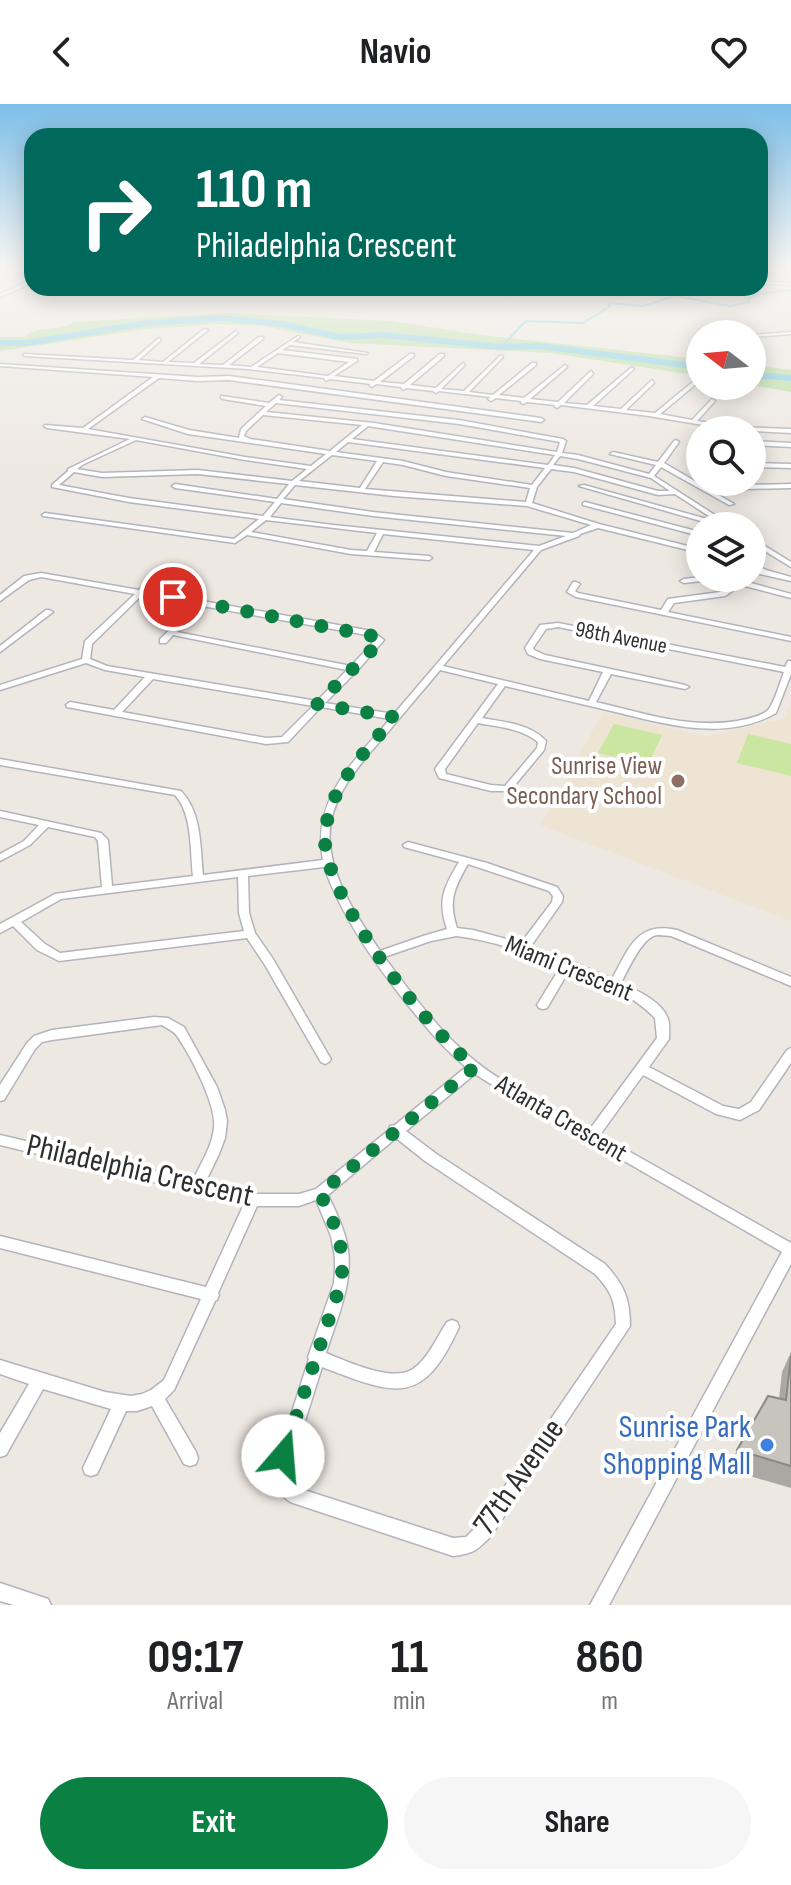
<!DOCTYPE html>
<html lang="en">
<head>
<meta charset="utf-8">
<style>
  :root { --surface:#fff; --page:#f6f6f6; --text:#202124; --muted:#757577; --accent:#0b8043 }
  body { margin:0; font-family:"Sofia Sans Condensed",sans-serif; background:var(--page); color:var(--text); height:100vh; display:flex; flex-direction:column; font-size:30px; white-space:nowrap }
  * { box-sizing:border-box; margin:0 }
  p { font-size:26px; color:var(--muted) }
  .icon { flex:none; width:44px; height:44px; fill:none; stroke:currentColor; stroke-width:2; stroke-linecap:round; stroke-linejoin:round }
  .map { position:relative; height:1501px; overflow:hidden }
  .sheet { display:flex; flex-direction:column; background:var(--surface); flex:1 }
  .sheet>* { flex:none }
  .top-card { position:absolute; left:24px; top:24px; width:744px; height:168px; border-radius:24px; box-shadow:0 4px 20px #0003; background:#00695c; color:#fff; overflow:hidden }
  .needle { width:52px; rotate:286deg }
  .fabs { position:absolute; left:686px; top:216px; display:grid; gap:16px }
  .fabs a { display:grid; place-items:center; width:80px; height:80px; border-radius:50%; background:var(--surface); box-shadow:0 4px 20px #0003; font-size:40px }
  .pin { position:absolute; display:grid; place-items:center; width:68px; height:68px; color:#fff; margin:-34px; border:4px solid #fff; border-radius:50%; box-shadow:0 2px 8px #0007 }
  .me { position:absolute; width:88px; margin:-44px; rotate:18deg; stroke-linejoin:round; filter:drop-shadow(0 0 6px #0008) }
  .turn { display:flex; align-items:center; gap:28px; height:168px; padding:0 40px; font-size:36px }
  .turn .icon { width:104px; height:104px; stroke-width:2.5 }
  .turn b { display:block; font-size:56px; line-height:68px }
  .eta { display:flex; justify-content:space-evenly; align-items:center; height:136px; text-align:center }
  .eta b { font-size:48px; font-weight:700; line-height:56px }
  .button { display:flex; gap:16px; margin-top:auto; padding:16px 40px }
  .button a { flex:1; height:92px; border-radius:48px; background:var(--accent); color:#fff; font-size:32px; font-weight:700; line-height:92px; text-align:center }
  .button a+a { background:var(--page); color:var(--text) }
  header { display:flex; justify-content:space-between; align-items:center; height:104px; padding:0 40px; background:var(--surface); font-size:36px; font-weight:700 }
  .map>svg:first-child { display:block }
  .education { fill:#eee4d3 }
  .green { fill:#b9e0a3 }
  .pitch { fill:#cae6a0 }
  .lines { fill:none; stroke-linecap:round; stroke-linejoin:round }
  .stream { stroke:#7ecee7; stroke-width:2 }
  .river { fill:#7ecee7; fill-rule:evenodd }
  .street-casing { stroke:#b2b4bd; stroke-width:3 }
  .street { fill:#fff; fill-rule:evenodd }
  .wall { fill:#aba8a3 }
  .building { fill:#c7c3bd; stroke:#8b8884; stroke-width:2 }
  .route { stroke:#0b8043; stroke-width:14; stroke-dasharray:0 25.2 }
  .education-dot { fill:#8d6e63; stroke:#fff; stroke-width:3 }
  .shop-dot { fill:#3f7fe0; stroke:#fff; stroke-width:3 }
  .labels { text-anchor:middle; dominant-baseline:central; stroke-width:8; stroke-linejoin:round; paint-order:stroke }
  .far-street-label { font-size:22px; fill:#2e2e2e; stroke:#fff }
  .education-label { font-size:26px; fill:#785e54; stroke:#fff; text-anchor:end }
  .street-label { font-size:26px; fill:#2e2e2e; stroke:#fff }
  .near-street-label { font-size:32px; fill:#2e2e2e; stroke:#fff }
  .near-shop-label { font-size:32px; fill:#366cbe; stroke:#fff; text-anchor:end }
</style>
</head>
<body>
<header><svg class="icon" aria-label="back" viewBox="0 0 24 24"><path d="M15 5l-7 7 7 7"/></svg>Navio<svg class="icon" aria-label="heart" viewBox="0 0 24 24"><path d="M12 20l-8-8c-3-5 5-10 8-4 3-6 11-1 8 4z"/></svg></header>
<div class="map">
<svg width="791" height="1501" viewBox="0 0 791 1501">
  <rect width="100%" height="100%" fill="#eee8e2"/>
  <path class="education" d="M791,597V817L540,721L603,608L706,633L785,614Z"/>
  <g class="green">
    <path d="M225,209L392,217L481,231L700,255V272L551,249L350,239L262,222L217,220L147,225L0,247V233H25C38,220 59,229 74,218Z"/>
    <path d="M752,261L791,266V288L752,281Z"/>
  </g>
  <g class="pitch">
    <path d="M614,620L662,631L648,661L598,649Z"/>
    <path d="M748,630L791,640V672L737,659Z"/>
  </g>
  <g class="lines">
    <path class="stream" d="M501,243L526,217L583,219L609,203L610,199L643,202L675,192L730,202L749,198L748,195L758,190L791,186"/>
    <g class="river">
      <path d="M220,211L282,217L339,230L384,228L501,240L540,239L700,260V266L540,245L501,246L384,234L339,236L282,223L220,217L140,223L26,242H0V236H26L140,217Z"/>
      <path d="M752,268L791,271V277L752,274Z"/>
    </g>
    <g class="street-casing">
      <g id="street">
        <path d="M31,176H32V179L0,193V190Z"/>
        <path d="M760,177L791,179V181L760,179Z"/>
        <path d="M204,225L208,226L168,258L194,259L236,227L238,229L199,260L223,261L259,233H263V235L229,261L251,263L298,232L300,233L293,238L368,249L366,250L290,241L282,246L357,255V257L334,272L374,277L410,250H414V252L380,278L404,280L440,250H444V252L410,281L436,284L463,259L465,261L441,285L464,287L501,251L503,253L469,288L493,291L532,259H536V261L499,291L524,294L565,261L567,263L530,295L558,298L591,267L593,270L564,299L587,301L632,263L634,265L593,302L621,305L652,276L654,279L626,306L655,309L694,277L696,280L660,310L692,316L712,295L715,297L697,317L737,323L791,325V329L733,326L649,312L561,301L557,304L554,302L555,301L527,298L523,300L521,299V297L496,294L491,297L488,295L490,293L439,287L436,289L433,287L406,284L403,286L401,283L376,280L372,283L369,281L371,280L330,275L326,277L324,274L248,265L25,252L23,251L25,250L133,256L159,234L161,236L139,256L163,258ZM278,249L349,258L328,272L257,263Z"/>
        <path d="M791,228V230L752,233V231Z"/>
        <path d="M0,260L198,273L229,272L541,314L544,316L541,318L229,276L198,277L159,274L88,325L245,353L311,362L326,350L188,330L142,315L145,313L189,326L239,334L241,325L266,302L223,295L221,294V292L269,299L279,291L282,293L279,296L459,316L563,335L566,337L562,349L578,351L649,370L656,361L610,350L613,348L658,358L674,337L676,336L679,338L664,359L734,400L729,401L661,363L654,372L732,422H718L579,382L584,381L718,418L675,390L658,391L574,368L551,365L537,383L532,399L599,420L700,445V449L598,424L580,430L579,432L541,446L443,562L589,597L603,568L540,555L528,550L525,544L540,521L558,519L785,563L788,557H791V570L776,609C723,639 662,619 607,606C574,598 539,590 505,582L482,614C504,618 531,620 546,637L544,646L510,687H491L439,674L435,665L498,580L440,566C423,587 405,607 388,628C361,659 325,696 330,741C334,780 359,815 380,847L423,832L447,825C437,796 444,783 459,758L404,743L403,741L408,738L487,759L557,783L563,792L562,798L531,842L568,856L612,875C629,845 636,817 677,826L791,873V882L671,832C669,832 660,831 657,831C642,833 628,866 621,879C636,886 662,897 668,915C670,921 669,928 669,935L649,963L723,1002L739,1005L751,998L787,946L791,944V959L759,1006L740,1016L716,1010L643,971L600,1031L791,1139V1160L609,1501H590L782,1148L489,979L475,970L406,1027L435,1049L605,1160C624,1181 630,1194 630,1222L491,1432C476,1447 475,1449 453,1452L293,1399C283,1395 275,1383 271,1373L309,1255L308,1253L334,1179L335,1166V1154L331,1132L316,1096L299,1102H257L218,1189L219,1191L217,1196L215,1197L174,1286L165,1295L196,1348L198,1354L196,1360L190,1362L184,1360L152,1302L137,1307H126L97,1370L91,1372L85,1370L83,1364L111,1305L43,1285L6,1351L0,1353V1329L29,1280L0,1270V1256L105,1288L131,1292L142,1290L151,1286L164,1276L201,1195L0,1144V1132L206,1183L244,1100L0,1041V1031L193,1076C201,1059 212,1043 214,1024C217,1002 190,950 177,932C174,927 168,925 162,921L52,936L42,938L35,945L4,996L0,997V981L27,939L34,932L52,926L154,913L168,914L184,923L217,983L225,1006L227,1017L225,1034L219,1050L205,1079L253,1090H299L316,1085L389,1026L390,1022L395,1021L466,963C444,945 425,922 407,900C374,858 342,813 324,763L248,772L249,809L255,829L273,855L329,952L331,955L329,958L325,960L321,958L265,861L247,834L59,857L37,846L13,822L0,829V820L55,790L102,783L98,737L95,733L48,723L30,741L0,757V750L24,737L39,721L0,713V707L101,729L108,736L112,782L193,772C190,747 193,711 175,691L0,661V655L181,687C202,709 200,743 203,771L323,756C311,696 354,657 390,615L321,603L288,638L266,640L67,603L66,601L70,598L114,606L145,573L105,566L86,559L0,586V581L82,555L85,537L135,490L41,473L29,476L0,497V491L24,472L41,469L139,486L154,474L158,476L146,487L372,527L384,536L357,567L325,599L394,610L534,446L383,430L374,448L429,452L432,454L429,456L351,450L247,431L235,439L43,412L42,411L45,409L234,435L259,415L129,398L52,383V381L68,367V365L130,335L47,324L44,322L45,321L83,324L153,273L0,262ZM276,299L459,320L560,338L557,348L374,319L266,308ZM263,311L362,321L330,347L250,335L244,332L246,327ZM368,322L374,323L555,351L548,361L352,335ZM136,336L245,356L307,365L292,377L198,366L102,369L77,365L82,361ZM348,338L545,364L532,381L446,368L403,357L336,348ZM332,351L377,357L360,384L299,377ZM560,352L578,355L651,374L670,387H658L574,364L553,361ZM383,358L403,361L446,372L530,384L526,398L365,385ZM74,368L102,373L198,370L289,380L277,395L175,380L172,382L175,384L275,398L263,412L129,394L59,381ZM295,381L394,392L527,402L591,421L573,429L373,408L283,395ZM281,399L373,412L566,432L539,442L333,421L270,413ZM266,416L377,429L367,447L351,446L251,428ZM142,491L195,501L160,535V539H166L173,531L347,566L317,597L107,562L90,555L92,540ZM202,502L367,531L375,536L351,562L177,528ZM558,523L784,568C780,578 774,601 767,607C759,613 747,615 737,617C688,625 643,609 596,598L611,570L685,585L689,583L685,581L545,551L534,546L533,544L546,525ZM153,575L313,602L282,633L266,634L122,608ZM478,619C499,623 521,624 538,638L537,644L505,682L491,681L446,670L445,665ZM468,760L549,787L553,792L552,798L521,839L473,826L457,824C448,797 454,784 468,760ZM238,773L239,809L244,827L60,849L45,840L21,818L61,795ZM456,832C492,836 527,849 561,862L537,901L539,904L543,905L547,904L570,865C600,878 632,890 655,914L657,934L590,1025C551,1003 502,981 469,952C436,924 410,887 384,853L431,837ZM396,1034L425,1057L595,1170C611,1187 615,1196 616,1220L479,1420L466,1433L453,1434L298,1384L288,1371L322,1263C394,1290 422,1305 459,1223L457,1218L452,1216L447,1218C437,1233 428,1255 413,1265C393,1279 346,1257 326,1249C338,1211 357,1172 345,1132C341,1118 334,1104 328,1091Z"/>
        <path d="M752,337L791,339V343L752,341Z"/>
        <path d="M752,359L791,360V364L752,363Z"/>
        <path d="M791,380V384L745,385L742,383L745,381Z"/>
        <path d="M585,398L700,428V432L583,401V399Z"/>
        <path d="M752,434L791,458V463L752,439Z"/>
        <path d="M752,459L766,466L791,473V477L760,470L752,464Z"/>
        <path d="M700,473L714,474L710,476L684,479L680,477L684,475Z"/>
        <path d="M721,474H733L791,490V494L741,481L725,492L674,499L668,508L791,533V537L576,493L567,488L573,478H576L580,480L575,487L578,489L661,506L668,495L720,488L734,479Z"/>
        <path d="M46,506H49L53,508L0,548V542Z"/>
        <path d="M0,1479L48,1495L51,1501H14L0,1497Z"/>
      </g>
    </g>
    <use href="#street" class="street"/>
  </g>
  <path class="wall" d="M791,1248V1384L729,1366L737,1346L779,1295L782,1268Z"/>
  <path class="building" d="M791,1252V1362L737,1346L768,1292L786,1296Z"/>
  <linearGradient id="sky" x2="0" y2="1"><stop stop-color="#7dbee8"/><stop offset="0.44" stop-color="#f7f5f2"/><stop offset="1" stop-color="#f7f5f2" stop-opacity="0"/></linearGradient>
  <rect width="791" height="372" fill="url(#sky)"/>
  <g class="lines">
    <path class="route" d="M173,493L378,533L379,539L317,600L394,613C365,649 328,683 325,732C321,790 429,928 475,963L320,1089C335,1122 346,1141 341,1179L283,1352"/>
  </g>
  <circle class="education-dot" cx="678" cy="677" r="8"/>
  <circle class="shop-dot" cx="767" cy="1341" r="8"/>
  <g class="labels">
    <g class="far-street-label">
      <text transform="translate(621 534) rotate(11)">98th Avenue</text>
    </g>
    <g class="education-label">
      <text x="662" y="662">Sunrise View<tspan x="662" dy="30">Secondary School</tspan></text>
    </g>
    <g class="street-label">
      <text transform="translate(569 865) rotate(22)">Miami Crescent</text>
      <text transform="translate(561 1015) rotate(30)">Atlanta Crescent</text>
    </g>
    <g class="near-street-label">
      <text transform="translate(140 1067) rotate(13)">Philadelphia Crescent</text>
      <text transform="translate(519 1373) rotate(-55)">77th Avenue</text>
    </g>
    <g class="near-shop-label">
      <text x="751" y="1323">Sunrise Park<tspan x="751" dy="37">Shopping Mall</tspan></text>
    </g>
  </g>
</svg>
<div class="fabs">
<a><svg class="needle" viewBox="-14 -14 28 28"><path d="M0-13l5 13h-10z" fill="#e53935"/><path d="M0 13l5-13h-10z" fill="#757577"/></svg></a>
<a><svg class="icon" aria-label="search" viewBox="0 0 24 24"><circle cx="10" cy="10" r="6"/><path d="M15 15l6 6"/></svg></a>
<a><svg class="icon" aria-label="layers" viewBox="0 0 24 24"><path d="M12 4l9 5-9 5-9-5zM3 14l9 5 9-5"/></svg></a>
</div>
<div class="pin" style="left:173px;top:493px;background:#d93025"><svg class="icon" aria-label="arrive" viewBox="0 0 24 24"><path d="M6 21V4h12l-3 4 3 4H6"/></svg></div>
<svg class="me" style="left:283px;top:1352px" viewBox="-20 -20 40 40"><circle r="19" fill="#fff"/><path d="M0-13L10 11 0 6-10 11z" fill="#0b8043"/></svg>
<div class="top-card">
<div class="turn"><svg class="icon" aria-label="right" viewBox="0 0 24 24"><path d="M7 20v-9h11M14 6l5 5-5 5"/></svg><div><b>110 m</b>Philadelphia Crescent</div></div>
</div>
</div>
<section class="sheet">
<div class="eta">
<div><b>09:17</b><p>Arrival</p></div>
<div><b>11</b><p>min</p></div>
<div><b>860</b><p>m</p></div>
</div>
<div class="button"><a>Exit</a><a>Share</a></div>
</section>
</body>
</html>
